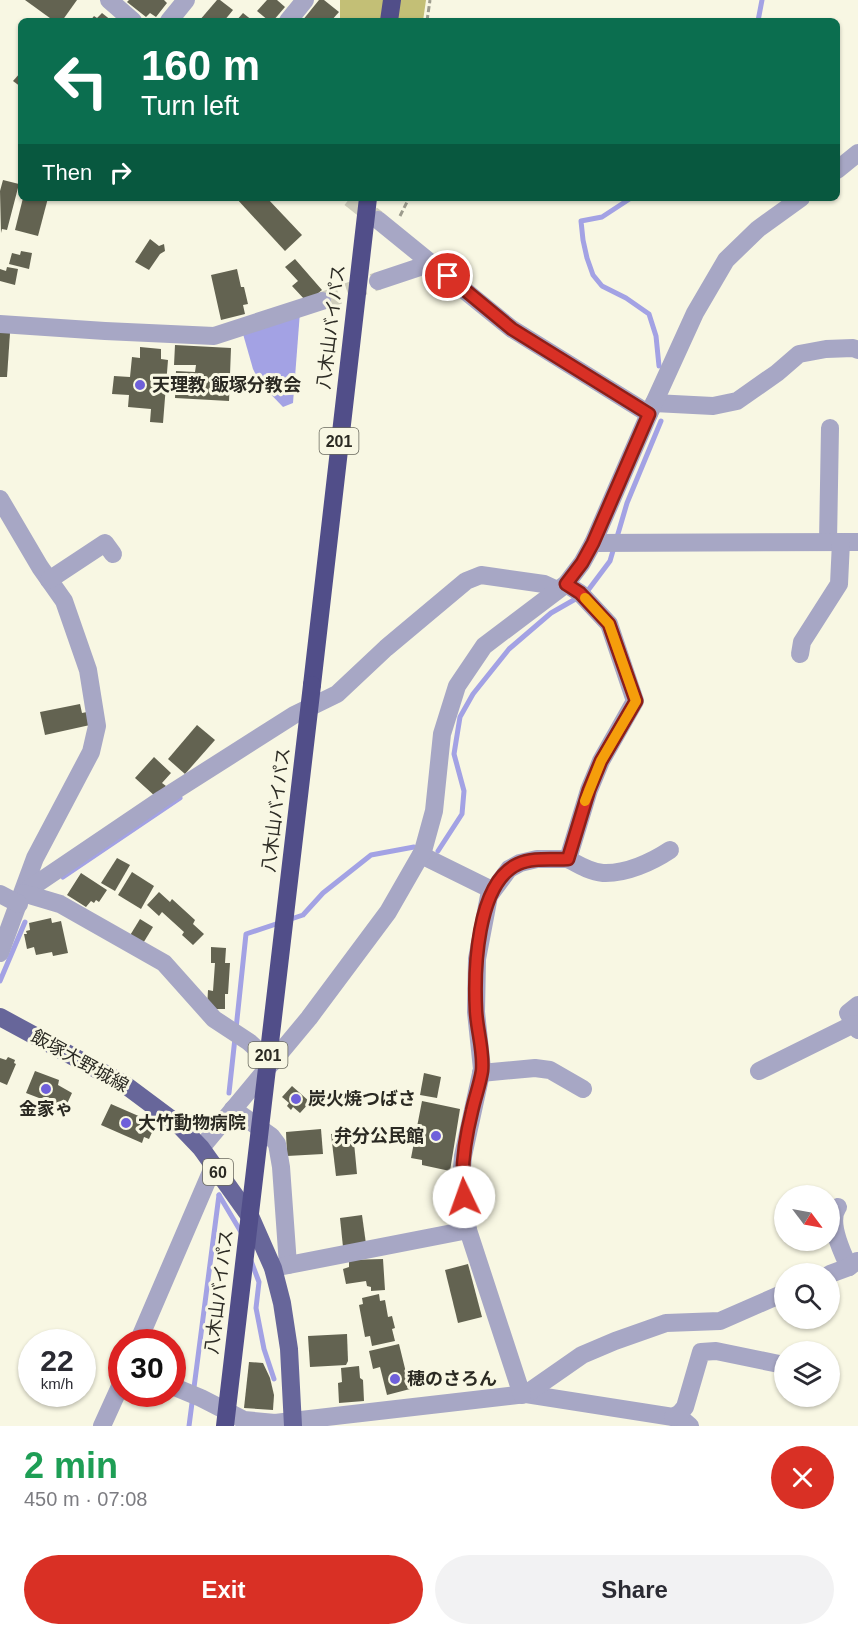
<!DOCTYPE html>
<html lang="en">
<head>
<meta charset="utf-8">
<style>
  :root { --surface:#fff; --page:#f2f2f3; --text:#2b2b33; --muted:#7c7c81; --accent:#d93025 }
  body { margin:0; font-family:Arial,"Noto Sans JP",sans-serif; background:var(--page); color:var(--text); height:100vh; display:flex; flex-direction:column; font-size:22px; white-space:nowrap }
  * { box-sizing:border-box; margin:0 }
  p { font-size:20px; color:var(--muted) }
  .icon { flex:none; width:33px; height:33px; fill:none; stroke:currentColor; stroke-width:2; stroke-linecap:round; stroke-linejoin:round }
  .map { position:relative; height:1426px; overflow:hidden }
  .details { display:flex; flex-direction:column; background:var(--surface); flex:1 }
  .details>* { flex:none }
  .banner { position:absolute; left:18px; top:18px; width:822px; height:183px; border-radius:9px; box-shadow:0 2px 4px #0004; background:#0b6e4f; color:#fff; overflow:hidden }
  .needle { width:39px; rotate:122deg }
  .controls { position:absolute; left:774px; top:1185px; display:grid; gap:12px }
  .controls a { display:grid; place-items:center; width:66px; height:66px; border-radius:50%; background:var(--surface); box-shadow:0 2px 4px #0004; font-size:30px }
  .speed { position:absolute; left:18px; top:1329px; display:flex; gap:12px; font-size:30px; font-weight:700; text-align:center }
  .speed>* { display:grid; place-content:center; width:78px; height:78px; border-radius:50%; background:var(--surface); box-shadow:0 2px 4px #0004; line-height:1 }
  .speed small { font-size:15px; font-weight:400 }
  .speed .limit { border:9px solid #d22; background:#fff; color:#111 }
  .pin { position:absolute; display:grid; place-items:center; width:51px; height:51px; color:#fff; margin:-26px; border:3px solid #fff; border-radius:50%; box-shadow:0 2px 6px #0007 }
  .me { position:absolute; width:66px; margin:-33px; rotate:357deg; stroke-linejoin:round; filter:drop-shadow(0 0 4px #0008) }
  .turn { display:flex; align-items:center; gap:21px; height:126px; padding:0 24px; font-size:27px }
  .turn .icon { width:78px; height:78px; stroke-width:2.5 }
  .turn b { display:block; font-size:42px; line-height:51px }
  .then { display:flex; align-items:center; height:57px; padding:0 24px; background:#0003; gap:12px; font-size:22px }
  .round { display:grid; place-items:center; flex:none; width:63px; height:63px; border-radius:32px; background:var(--page) }
  .overview { display:flex; align-items:center; justify-content:space-between; height:102px; padding:0 24px }
  h1 { font-size:36px; font-weight:700; line-height:45px; color:#1e9e55 }
  .button { display:flex; gap:12px; margin-top:auto; padding:12px 24px }
  .button a { flex:1; height:69px; border-radius:36px; background:var(--accent); color:#fff; font-size:24px; font-weight:700; line-height:69px; text-align:center }
  .button a+a { background:var(--page); color:var(--text) }
  .map>svg:first-child { display:block }
  .forest { fill:#c3bf76 }
  .water { fill:#a3a2e4 }
  .lines { fill:none; stroke-linecap:round; stroke-linejoin:round }
  .stream { stroke:#a3a2e4; stroke-width:5 }
  .building { fill:#636351 }
  .minor-tunnel { stroke:#cfcebd; stroke-width:18; stroke-dasharray:18 9; stroke-linecap:butt }
  .path { stroke:#9c9b8d; stroke-width:3; stroke-dasharray:6 3; stroke-linecap:butt }
  .minor { stroke:#a7a7c5; stroke-width:18 }
  .major { stroke:#67669a; stroke-width:18 }
  .highway { stroke:#514e89; stroke-width:18 }
  .highway-bridge { stroke:#514e89; stroke-width:18 }
  .route-casing { stroke:#8d1f18; stroke-width:15 }
  .route { stroke:#d93025; stroke-width:10 }
  .slow { stroke:#f59e0b; stroke-width:10 }
  .poi-dot { fill:#6f60da; stroke:#f8f7e3; stroke-width:2 }
  .labels { text-anchor:middle; dominant-baseline:central; stroke-width:6; stroke-linejoin:round; paint-order:stroke }
  .shield { fill:#f8f7e3; stroke:#68685d; stroke-width:1.5 }
  .shield-label { font-size:16px; font-weight:bold; fill:#2b2a23 }
  .street-label { font-size:18px; fill:#2b2a23; stroke:#f8f7e3 }
  .poi-label { font-size:18px; font-weight:bold; fill:#2b2a23; stroke:#f8f7e3; text-anchor:start }
</style>
</head>
<body>
<div class="map">
<svg width="858" height="1426" viewBox="0 0 858 1426">
  <rect width="100%" height="100%" fill="#f8f7e3"/>
  <path class="forest" d="M340,0H426L423,21H340Z"/>
  <path class="water" d="M300,312L293,403L283,407L260,383L253,369L243,334Z"/>
  <g class="lines">
    <g class="stream">
      <path d="M758,21L762,0"/>
      <path d="M631,198L602,217L581,221L583,240L587,258L593,275L602,286L626,298L649,314L656,336L659,366"/>
      <path d="M438,851L462,814L464,791L454,754L460,717L473,694L509,649L551,613L586,593L610,561L627,503L661,421"/>
      <path d="M63,877L180,798"/>
      <path d="M0,981L25,922"/>
      <path d="M236,1029L246,934L303,915L323,893L371,855L414,847"/>
      <path d="M229,1093L235,1038"/>
      <path d="M219,1195L241,1232"/>
      <path d="M251,1261L259,1282L256,1308L264,1349L274,1379"/>
      <path d="M189,1426L219,1195"/>
    </g>
  </g>
  <g class="building">
    <path d="M25,0H77L62,21H54Z"/>
    <path d="M129,0H164L167,3L156,17L150,13L146,17L127,2Z"/>
    <path d="M217,0H220L233,10L224,21H199Z"/>
    <path d="M267,0H277L285,7L273,21H269L257,11Z"/>
    <path d="M319,0H324L339,12L331,21H302Z"/>
    <path d="M102,13L112,21H90L94,16L97,18Z"/>
    <path d="M243,13L253,21H236Z"/>
    <path d="M21,72V87L13,81Z"/>
    <path d="M3,180L19,184L7,230L2,229L1,233L0,191Z"/>
    <path d="M23,198H48L38,236L15,230Z"/>
    <path d="M236,198H267L302,235L285,251Z"/>
    <path d="M150,239L159,246L164,244L165,251L160,254L149,270L135,262Z"/>
    <path d="M21,251L32,253L29,269L9,264L12,253L20,255Z"/>
    <path d="M295,259L322,290L311,299L306,301L292,286L298,281L285,267Z"/>
    <path d="M7,267L18,269L15,285L0,281V269L6,271Z"/>
    <path d="M237,269L241,287H244L248,304L243,305L245,314L221,320L211,275Z"/>
    <path d="M0,332L10,333L7,377H0Z"/>
    <path d="M175,345L231,348L229,401L175,398L176,371L195,372L196,365H174Z"/>
    <path d="M140,347L161,349V359L168,360L163,423L150,422L151,409L128,407L129,395L112,394L114,376L130,377L132,357L140,358Z"/>
    <path d="M80,704L82,713L87,712L90,725L45,735L40,712Z"/>
    <path d="M197,725L215,740L185,774L168,759Z"/>
    <path d="M154,757L171,773L162,783L166,786L156,797L135,778Z"/>
    <path d="M117,858L130,865L115,891L101,883Z"/>
    <path d="M132,872L154,886L141,909L118,895Z"/>
    <path d="M81,873L107,890L99,902L96,900L94,903L91,901L86,907L67,895Z"/>
    <path d="M159,892L170,902L172,899L195,920L193,924L204,934L193,945L182,935L184,932L162,912L159,916L147,905Z"/>
    <path d="M51,918L52,923L61,921L68,953L53,956L52,952L36,955L34,947L27,949L24,934H27L26,931L30,930L29,923Z"/>
    <path d="M140,919L153,927L142,945L129,937Z"/>
    <path d="M211,947L226,948L225,963H230L228,994H225V1009H207L208,990L213,991L215,963H211Z"/>
    <path d="M8,1057L15,1060L14,1063L16,1064L7,1085L0,1082V1058L6,1060Z"/>
    <path d="M35,1071L59,1080L58,1085L72,1093L65,1108L26,1093Z"/>
    <path d="M424,1073L441,1077L437,1098L420,1095Z"/>
    <path d="M292,1086L310,1102L300,1113L293,1107L291,1110L287,1106L289,1103L282,1097Z"/>
    <path d="M422,1101L460,1109L450,1171L422,1165V1160L411,1158Z"/>
    <path d="M111,1104L150,1121L148,1126L154,1128L149,1139L144,1137L142,1143L101,1125Z"/>
    <path d="M321,1129L323,1154L287,1156L286,1132Z"/>
    <path d="M353,1132L357,1174L336,1176L331,1134Z"/>
    <path d="M362,1215L366,1244L343,1247L340,1218Z"/>
    <path d="M383,1259L385,1290L371,1291V1287L367,1286L366,1281L346,1284L343,1269L349,1267V1260Z"/>
    <path d="M468,1264L482,1317L458,1323L445,1270Z"/>
    <path d="M379,1294L380,1301L385,1300L388,1317L392,1316L395,1328L392,1329L395,1341L372,1346L370,1336L365,1337L359,1305L363,1304L362,1298Z"/>
    <path d="M347,1334L348,1361L346,1365L310,1367L308,1336Z"/>
    <path d="M399,1344L410,1389L387,1395L380,1367L373,1369L369,1351Z"/>
    <path d="M249,1362L263,1363L270,1378L274,1395L273,1410L244,1408Z"/>
    <path d="M359,1366L360,1378L363,1380L364,1401L339,1403L338,1383L342,1382L341,1368Z"/>
  </g>
  <g class="lines">
    <g class="minor-tunnel">
      <path d="M350,198L377,219"/>
      <path d="M322,301L378,281"/>
    </g>
    <g class="path">
      <path d="M427,21L430,0"/>
      <path d="M400,216L409,198"/>
    </g>
    <g class="minor">
      <path d="M109,0L133,21"/>
      <path d="M169,21L186,0"/>
      <path d="M288,21L305,0"/>
      <path d="M837,170L858,153"/>
      <path d="M378,220L512,329L649,414"/>
      <path d="M378,281L432,263"/>
      <path d="M0,324L105,331L214,336L322,301"/>
      <path d="M654,403L713,406L737,401L777,373L799,354L826,349L853,348L858,350"/>
      <path d="M0,499L40,567L64,601L88,670L97,726L91,752L35,858L0,953"/>
      <path d="M828,542L830,428"/>
      <path d="M593,543L858,542"/>
      <path d="M49,580L105,543L113,554"/>
      <path d="M800,654L802,642L839,584L841,542"/>
      <path d="M421,855L492,890"/>
      <path d="M568,859C579,865 590,872 603,873C626,874 652,862 670,850"/>
      <path d="M23,893L162,799L294,715L337,694L386,648L466,581L481,575L544,584L557,590"/>
      <path d="M23,893L60,904L164,963L214,1019L249,1042L272,1063"/>
      <path d="M0,894L19,904"/>
      <path d="M858,1005L848,1013L858,1030"/>
      <path d="M759,1071L854,1024"/>
      <path d="M481,1073L535,1068L550,1070L583,1089"/>
      <path d="M233,1109L271,1136L277,1144L281,1167L288,1265"/>
      <path d="M201,1148L309,1018L388,912L423,851L434,811L442,734L457,686L484,646L566,584L582,563L593,543L649,414L695,313L726,260L758,229L801,198"/>
      <path d="M838,1207C827,1222 842,1252 849,1267"/>
      <path d="M273,1268L468,1230"/>
      <path d="M830,1274L849,1267L857,1261"/>
      <path d="M138,1342L214,1165"/>
      <path d="M172,1386L201,1398L244,1420L275,1423L526,1394L673,1417L683,1420L690,1426"/>
      <path d="M526,1394L582,1355L615,1341L666,1323L720,1321L784,1293"/>
      <path d="M522,1395L468,1230L461,1180L463,1156L482,1069L476,1012L477,959L489,896L509,869L520,863L537,859H568L589,790L601,761L635,701L609,624L580,593L566,584"/>
      <path d="M673,1417L680,1413L685,1407L701,1352L716,1351L784,1365"/>
      <path d="M102,1426L122,1382"/>
    </g>
    <path class="major" d="M0,1017L124,1084L179,1125L201,1148L251,1218L273,1268L282,1303L289,1349L293,1426"/>
    <g class="highway">
      <path d="M389,21L392,0"/>
      <path d="M312,685L368,198"/>
    </g>
    <path class="highway-bridge" d="M225,1426L312,685"/>
  </g>
  <g class="lines">
    <g class="route-casing">
      <path id="route" d="M448,276L512,329L649,414L593,543L582,563L566,584L580,593L609,624L636,701L601,761L589,790L568,859C552,860 533,857 518,864C476,883 474,972 476,1011C477,1031 484,1051 482,1071C480,1084 475,1097 472,1111C465,1139 460,1168 464,1197"/>
    </g>
    <use href="#route" class="route"/>
    <path class="slow" d="M585,598L609,624L636,701L601,761L585,801"/>
  </g>
  <g class="poi-dot">
    <circle cx="140" cy="385" r="6"/>
    <circle cx="46" cy="1089" r="6"/>
    <circle cx="296" cy="1099" r="6"/>
    <circle cx="126" cy="1123" r="6"/>
    <circle cx="436" cy="1136" r="6"/>
    <circle cx="395" cy="1379" r="6"/>
  </g>
  <g class="labels">
    <g class="shield">
      <rect x="319.5" y="428" width="39" height="26" rx="4.5"/>
      <rect x="248.5" y="1042" width="39" height="26" rx="4.5"/>
      <rect x="203" y="1159" width="30" height="26" rx="4.5"/>
    </g>
    <g class="shield-label">
      <text x="339" y="441">201</text>
      <text x="268" y="1055">201</text>
      <text x="218" y="1172">60</text>
    </g>
    <g class="street-label">
      <text transform="translate(331 327) rotate(-83)">八木山バイパス</text>
      <text transform="translate(276 810) rotate(-83)">八木山バイパス</text>
      <text transform="translate(80 1061) rotate(29)">飯塚大野城線</text>
      <text transform="translate(219 1292) rotate(-83)">八木山バイパス</text>
    </g>
    <g class="poi-label">
      <text x="152" y="385">天理教 飯塚分教会</text>
      <text x="308" y="1099">炭火焼つばさ</text>
      <text x="46" y="1109" text-anchor="middle">金家ゃ</text>
      <text x="138" y="1123">大竹動物病院</text>
      <text x="424" y="1136" text-anchor="end">弁分公民館</text>
      <text x="407" y="1379">穂のさろん</text>
    </g>
  </g>
</svg>
<div class="controls">
<a><svg class="needle" viewBox="-14 -14 28 28"><path d="M0-13l5 13h-10z" fill="#e53935"/><path d="M0 13l5-13h-10z" fill="#7c7c81"/></svg></a>
<a><svg class="icon" aria-label="search" viewBox="0 0 24 24"><circle cx="10" cy="10" r="6"/><path d="M15 15l6 6"/></svg></a>
<a><svg class="icon" aria-label="layers" viewBox="0 0 24 24"><path d="M12 4l9 5-9 5-9-5zM3 14l9 5 9-5"/></svg></a>
</div>
<div class="speed"><div>22<small>km/h</small></div><div class="limit">30</div></div>
<div class="pin" style="left:448px;top:276px;background:#d93025"><svg class="icon" aria-label="arrive" viewBox="0 0 24 24"><path d="M6 21V4h12l-3 4 3 4H6"/></svg></div>
<svg class="me" style="left:464px;top:1197px" viewBox="-20 -20 40 40"><circle r="19" fill="#fff"/><path d="M0-13L10 11 0 6-10 11z" fill="#d93025"/></svg>
<div class="banner">
<div class="turn"><svg class="icon" aria-label="left" viewBox="0 0 24 24"><path d="M17 20v-9H6M10 6l-5 5 5 5"/></svg><div><b>160 m</b>Turn left</div></div>
<div class="then">Then<svg class="icon" aria-label="right" viewBox="0 0 24 24"><path d="M7 20v-9h11M14 6l5 5-5 5"/></svg></div>
</div>
</div>
<section class="details">
<div class="overview"><div><h1>2 min</h1><p>450 m · 07:08</p></div><a class="round" style="background:#d93025;color:#fff"><svg class="icon" aria-label="close" viewBox="0 0 24 24"><path d="M6 6l12 12M18 6L6 18"/></svg></a></div>
<div class="button"><a>Exit</a><a>Share</a></div>
</section>
</body>
</html>
